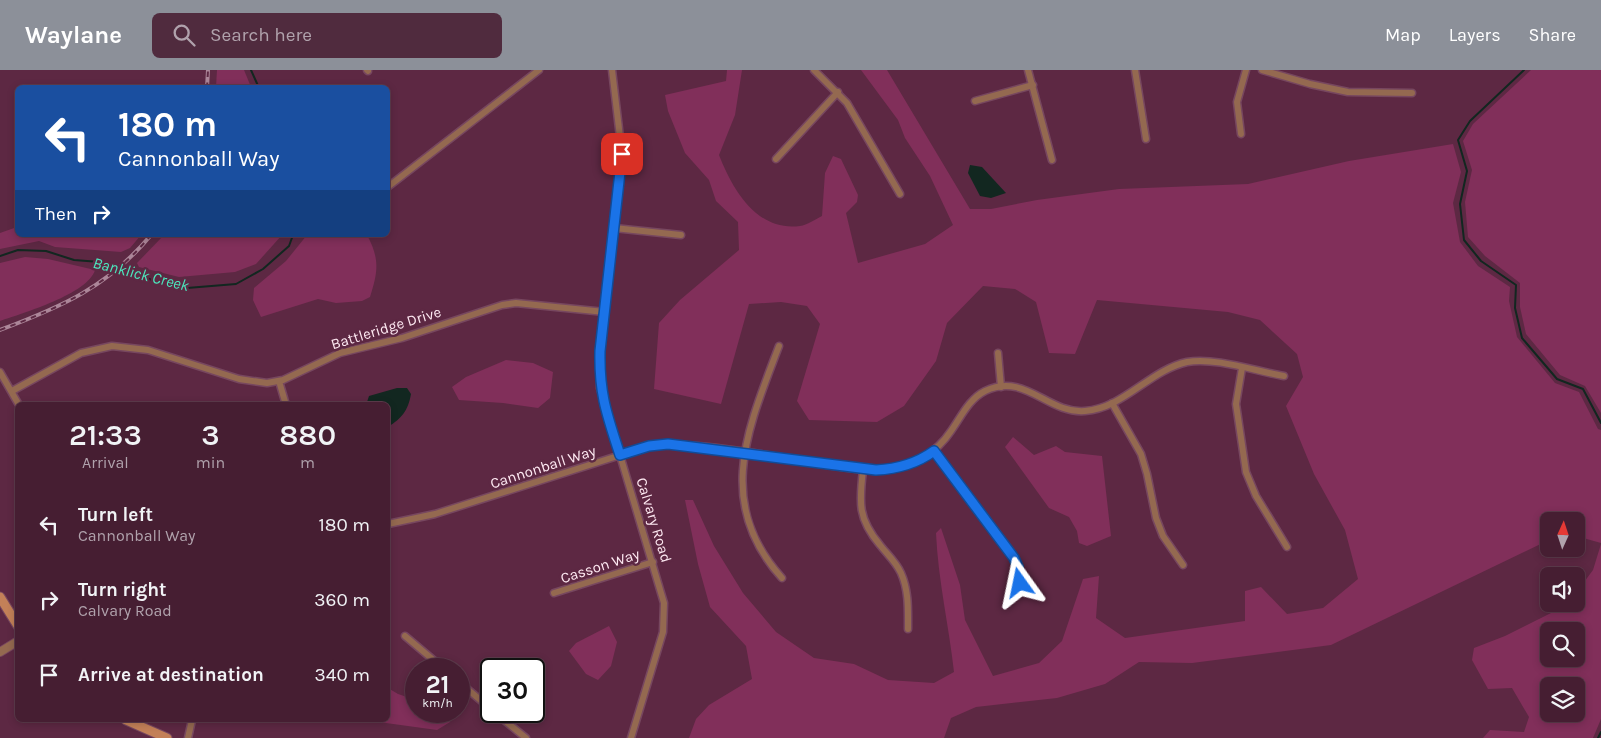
<!DOCTYPE html>
<html lang="en">
<head>
<meta charset="utf-8">
<style>
  :root { --surface:#461e32; --page:#502b3e; --text:#f1f3f6; --muted:#b0a2ac; --line:#5e3c4d; --accent:#8c9099 }
  body { margin:0; font-family:Karla,sans-serif; background:var(--page); color:var(--text); height:100vh; display:flex; flex-direction:column; font-size:19px; white-space:nowrap }
  * { box-sizing:border-box; margin:0 }
  p { font-size:16px; color:var(--muted) }
  .icon { flex:none; width:28px; height:28px; fill:none; stroke:currentColor; stroke-width:2; stroke-linecap:round; stroke-linejoin:round }
  .map { position:relative; flex:1; overflow:hidden }
  .side { position:absolute; left:15px; top:332px; width:375px; height:320px; display:flex; flex-direction:column; background:var(--surface); border-radius:8px; box-shadow:0 2px 8px #0003,0 0 0 1px var(--line) }
  .side>* { flex:none }
  .top-card { position:absolute; left:15px; top:15px; width:375px; height:152px; border-radius:8px; box-shadow:0 2px 8px #0003,0 0 0 1px var(--line); background:#1a4fa0; color:#fff; overflow:hidden }
  .needle { width:32px; rotate:3deg }
  .controls { position:absolute; left:1540px; top:442px; display:grid; gap:10px }
  .controls a { display:grid; place-items:center; width:45px; height:45px; border-radius:8px; background:var(--surface); box-shadow:0 2px 8px #0003,0 0 0 1px var(--line); font-size:25px }
  .speed { position:absolute; left:405px; top:588px; display:flex; gap:10px; font-size:25px; font-weight:700; text-align:center }
  .speed>* { display:grid; place-content:center; width:65px; height:65px; border-radius:50%; background:var(--surface); box-shadow:0 2px 8px #0003,0 0 0 1px var(--line); line-height:1 }
  .speed small { font-size:12px; font-weight:400 }
  .speed .limit { border:2px solid #111; border-radius:8px; background:#fff; color:#111 }
  .pin { position:absolute; display:grid; place-items:center; width:42px; height:42px; color:#fff; margin:-21px; border-radius:10px; box-shadow:0 2px 8px #0006 }
  .me { position:absolute; width:55px; margin:-28px; rotate:348deg; stroke-linejoin:round; filter:drop-shadow(0 0 4px #0008) }
  .turn { display:flex; align-items:center; gap:18px; height:105px; padding:0 20px; font-size:22px }
  .turn .icon { width:65px; height:65px; stroke-width:2.5 }
  .turn b { display:block; font-size:35px; line-height:42px }
  .then { display:flex; align-items:center; height:48px; padding:0 20px; background:#0003; gap:10px; font-size:19px }
  .eta { display:flex; justify-content:space-evenly; align-items:center; height:85px; text-align:center }
  .eta b { font-size:30px; font-weight:600; line-height:35px }
  ul { padding:0; list-style:none }
  li { display:flex; align-items:center; gap:15px; height:75px; padding:0 20px }
  li div { flex:1 }
  li b { display:block; font-size:19px }
  li em { font-style:normal }
  header { display:flex; align-items:center; gap:30px; box-sizing:border-box; height:70px; padding:0 25px; background:var(--accent); color:#fff }
  header strong { font-size:24px }
  nav { display:flex; gap:28px; margin-inline-start:auto; font-size:18px }
  .search { width:350px; height:45px; background:var(--page); display:flex; align-items:center; gap:12px; box-sizing:border-box; padding:0 18px; border-radius:8px; color:var(--muted); font-size:19px }
  .map>svg:first-child { display:block }
  .green { fill:#812f5a; fill-rule:evenodd }
  .water { fill:#122720 }
  .lines { fill:none; stroke-linecap:round; stroke-linejoin:round }
  .stream { stroke:#122720; stroke-width:2 }
  .minor-casing { stroke:#77475f; stroke-width:9 }
  .tertiary-casing { stroke:#77475f; stroke-width:10 }
  .secondary-casing { stroke:#77475f; stroke-width:11 }
  .minor { stroke:#946950; stroke-width:6 }
  .tertiary { stroke:#946950; stroke-width:8 }
  .secondary { stroke:#c38058; stroke-width:9 }
  .rail-casing { stroke:#ac8699; stroke-width:4 }
  .rail { stroke:#5d2843; stroke-width:2; stroke-dasharray:5.5; stroke-linecap:butt }
  .route-casing { stroke:#114b97; stroke-width:12 }
  .route { stroke:#1a73e8; stroke-width:9 }
  .labels { text-anchor:middle; dominant-baseline:central; stroke-width:5; stroke-linejoin:round; paint-order:stroke }
  .street-label { font-size:15px; fill:#fee9f2; stroke:#5d2843 }
  .water-label { font-size:16px; font-style:italic; fill:#4ce6bc; stroke:#5d2843 }
</style>
</head>
<body>
<header>
<strong>Waylane</strong>
<div class="search"><svg class="icon" aria-label="search" viewBox="0 0 24 24"><circle cx="10" cy="10" r="6"/><path d="M15 15l6 6"/></svg>Search here</div>
<nav><a>Map</a><a>Layers</a><a>Share</a></nav>
</header>
<div class="map">
<svg width="1601" height="668" viewBox="0 0 1601 668">
  <rect width="100%" height="100%" fill="#5d2843"/>
  <g class="green">
    <path d="M217,0H244L251,17H216Z"/>
    <path d="M727,0H742L735,45L719,85C732,118 756,162 800,156C807,155 816,149 822,146L825,103L833,86L841,89L858,125L857,132L846,143L858,193L925,174L953,155L930,106L905,68L898,50L861,0H887L970,139H991L1037,130L1119,119L1248,114L1349,91L1453,74L1461,102L1453,133L1460,172L1478,196L1510,217L1509,231L1517,267L1555,313L1579,322L1598,359L1601,360V473L1576,466V451H1549V470L1331,575L1192,593L1139,592L1105,614L1057,628L976,637L951,648L944,668H689L696,649L709,635L752,609L746,576L710,537L698,494L685,430H693L714,476L743,523L776,562L814,588L854,594L888,610L934,613L954,602C949,556 938,510 936,463L941,458L960,515L965,550L993,606L1039,593L1062,571L1083,509L1099,506L1096,548L1125,568L1245,551V521L1261,517L1287,544L1323,538L1358,509L1345,460L1314,404L1286,336L1303,307L1297,284L1260,250L1228,242L1097,230L1075,284L1049,283L1036,232L1015,219L983,216L947,253L936,291L904,336L877,352L809,350L797,331L820,254L807,236L781,232L749,234L721,334L654,319L659,253L680,230L739,180L738,152L716,131L709,110L685,83L668,41L665,25L726,11Z"/>
    <path d="M1531,0H1601V343L1585,316L1560,305L1526,264L1520,237V213L1485,186L1468,167L1465,132L1472,100L1463,71L1473,54Z"/>
    <path d="M17,157L18,165H141L130,178L121,182L55,177L39,171L0,179V163Z"/>
    <path d="M164,165H282L256,194L235,202L179,207L139,197L137,193Z"/>
    <path d="M307,165H367C380,189 378,202 370,227L362,231L336,233L318,229L261,247L253,230L254,218L286,191Z"/>
    <path d="M25,187L48,189L95,200C88,224 23,243 0,251V193Z"/>
    <path d="M506,290L533,293L553,302L550,328L538,338L503,333L459,330L452,317L466,307Z"/>
    <path d="M1013,367L1034,385L1056,376L1065,382L1102,386L1111,466L1087,476L1079,473L1077,461L1069,447L1049,438L1005,377Z"/>
    <path d="M1601,474V649L1593,668H1483L1490,660L1524,662L1529,647L1512,618L1488,619L1472,590L1474,578L1505,566L1569,534H1576V523L1593,500ZM1549,561H1576V589H1549ZM1576,616V644H1549V616Z"/>
    <path d="M609,556L617,572L611,596L598,610L586,604L569,581L576,573Z"/>
    <path d="M388,618L398,624L416,630V641H445L450,652L437,660L364,650H388Z"/>
  </g>
  <g class="water">
    <path d="M970,95L982,97L1006,123L991,128L980,126L968,103Z"/>
    <path d="M397,318H407L411,324C408,341 402,348 388,357V335H366L369,326Z"/>
  </g>
  <g class="lines">
    <g class="stream">
      <path d="M251,0L259,18"/>
      <path d="M1524,0L1470,51L1458,70L1467,101L1460,134L1464,170L1481,191L1516,215L1515,238L1522,268L1557,309L1583,319L1601,353"/>
      <path d="M0,186L18,180L46,181L74,190L100,192L158,212L187,218L236,214L263,199L289,176L293,165"/>
      <path d="M1598,668L1601,662"/>
    </g>
    <g class="minor-casing">
      <g id="minor">
        <path d="M367,0L368,1"/>
        <path d="M612,0L622,84L600,281V318L664,533L663,562L631,668"/>
        <path d="M814,0L847,33L900,124"/>
        <path d="M1028,0L1052,90"/>
        <path d="M1135,0L1146,69"/>
        <path d="M1262,0L1310,14L1348,22L1412,23"/>
        <path d="M975,31L1033,15"/>
        <path d="M1241,64L1237,32L1246,0"/>
        <path d="M776,89L838,22"/>
        <path d="M389,116L539,0"/>
        <path d="M614,158L681,165"/>
        <path d="M779,276C748,358 714,433 782,508"/>
        <path d="M998,283L1001,317"/>
        <path d="M1242,298L1236,334L1246,402L1256,426L1287,477"/>
        <path d="M0,302L19,335"/>
        <path d="M279,311L286,335"/>
        <path d="M12,321L81,283L112,276L148,280L239,309L267,313L283,310L340,283L402,268L502,235L516,233L605,242"/>
        <path d="M1112,333L1141,384L1147,404L1156,448L1163,466L1183,495"/>
        <path d="M933,381L1014,488L1020,507L1015,526"/>
        <path d="M863,400C859,433 858,449 880,475C887,484 896,492 901,503C909,521 908,540 908,559"/>
        <path d="M388,454L435,444L649,376C703,371 767,386 821,394C844,397 866,402 889,399C915,396 937,382 951,361C961,347 969,329 985,321C1026,302 1047,344 1085,341C1124,338 1150,300 1187,292C1215,287 1255,301 1284,306"/>
        <path d="M554,523L653,492"/>
        <path d="M405,566L444,599"/>
        <path d="M459,612L491,639"/>
        <path d="M493,641L526,668"/>
        <path d="M188,668L192,650"/>
      </g>
    </g>
    <g class="tertiary-casing">
      <path id="tertiary" d="M0,582L18,571"/>
    </g>
    <g class="secondary-casing">
      <g id="secondary">
        <path d="M0,527L18,556"/>
        <path d="M126,650L167,668"/>
      </g>
    </g>
    <use href="#minor" class="minor"/>
    <use href="#tertiary" class="tertiary"/>
    <use href="#secondary" class="secondary"/>
    <g class="rail-casing">
      <g id="rail">
        <path d="M207,18L208,0"/>
        <path d="M0,260C61,237 108,217 151,165"/>
      </g>
    </g>
    <use href="#rail" class="rail"/>
  </g>
  <g class="lines">
    <g class="route-casing">
      <path id="route" d="M622,84L600,281C599,324 607,345 620,385L649,376L668,374L876,400C898,399 916,394 934,381L1014,488L1018,497L1020,513"/>
    </g>
    <use href="#route" class="route"/>
  </g>
  <g class="labels">
    <g class="street-label">
      <text transform="translate(386 258) rotate(-17)">Battleridge Drive</text>
      <text transform="translate(543 397) rotate(-18)">Cannonball Way</text>
      <text transform="translate(654 450) rotate(73)">Calvary Road</text>
      <text transform="translate(600 496) rotate(-18)">Casson Way</text>
    </g>
    <g class="water-label">
      <text transform="translate(141 204) rotate(14)">Banklick Creek</text>
    </g>
  </g>
</svg>
<div class="controls">
<a><svg class="needle" viewBox="-14 -14 28 28"><path d="M0-13l5 13h-10z" fill="#e53935"/><path d="M0 13l5-13h-10z" fill="#b0a2ac"/></svg></a>
<a><svg class="icon" aria-label="sound" viewBox="0 0 24 24"><path d="M4 9h4l5-4v14l-5-4H4zM17 9q2 3 0 6"/></svg></a>
<a><svg class="icon" aria-label="search" viewBox="0 0 24 24"><circle cx="10" cy="10" r="6"/><path d="M15 15l6 6"/></svg></a>
<a><svg class="icon" aria-label="layers" viewBox="0 0 24 24"><path d="M12 4l9 5-9 5-9-5zM3 14l9 5 9-5"/></svg></a>
</div>
<div class="speed"><div>21<small>km/h</small></div><div class="limit">30</div></div>
<div class="pin" style="left:622px;top:84px;background:#d93025"><svg class="icon" aria-label="arrive" viewBox="0 0 24 24"><path d="M6 21V4h12l-3 4 3 4H6"/></svg></div>
<svg class="me" style="left:1020px;top:513px" viewBox="-20 -20 40 40"><path d="M0-17L14 15 0 8-14 15z" fill="#1a73e8" stroke="#fff" stroke-width="4"/></svg>
<div class="top-card">
<div class="turn"><svg class="icon" aria-label="left" viewBox="0 0 24 24"><path d="M17 20v-9H6M10 6l-5 5 5 5"/></svg><div><b>180 m</b>Cannonball Way</div></div>
<div class="then">Then<svg class="icon" aria-label="right" viewBox="0 0 24 24"><path d="M7 20v-9h11M14 6l5 5-5 5"/></svg></div>
</div>
<section class="side">
<div class="eta">
<div><b>21:33</b><p>Arrival</p></div>
<div><b>3</b><p>min</p></div>
<div><b>880</b><p>m</p></div>
</div>
<ul>
<li><svg class="icon" aria-label="left" viewBox="0 0 24 24"><path d="M17 20v-9H6M10 6l-5 5 5 5"/></svg><div><b>Turn left</b><p>Cannonball Way</p></div><em>180 m</em></li>
<li><svg class="icon" aria-label="right" viewBox="0 0 24 24"><path d="M7 20v-9h11M14 6l5 5-5 5"/></svg><div><b>Turn right</b><p>Calvary Road</p></div><em>360 m</em></li>
<li><svg class="icon" aria-label="arrive" viewBox="0 0 24 24"><path d="M6 21V4h12l-3 4 3 4H6"/></svg><div><b>Arrive at destination</b></div><em>340 m</em></li>
</ul>
</section>
</div>
</body>
</html>
